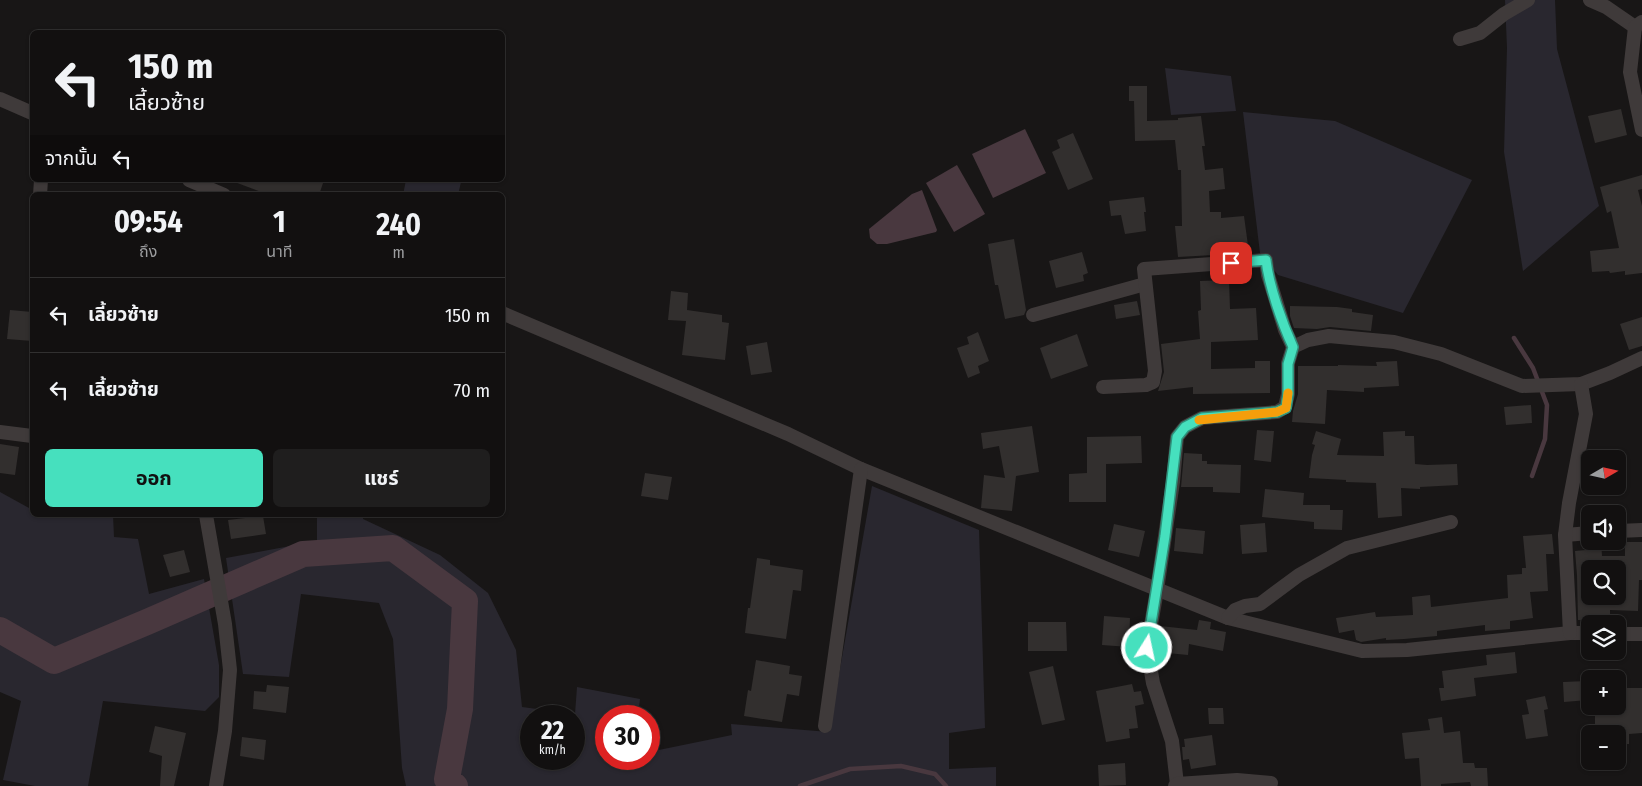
<!DOCTYPE html>
<html lang="th">
<head>
<meta charset="utf-8">
<style>
  :root { --surface:#121010; --page:#1f1e1e; --text:#f1f3f6; --muted:#9c9d9f; --line:#313030; --accent:#46e0be }
  body { margin:0; font-family:"Fira Sans Condensed","Noto Sans Thai",sans-serif; background:var(--page); color:var(--text); height:100vh; display:flex; flex-direction:column; font-size:19px; white-space:nowrap }
  * { box-sizing:border-box; margin:0 }
  p { font-size:16px; color:var(--muted) }
  .icon { flex:none; width:28px; height:28px; fill:none; stroke:currentColor; stroke-width:2; stroke-linecap:round; stroke-linejoin:round }
  .map { position:relative; flex:1; overflow:hidden }
  .panel { position:absolute; left:30px; top:192px; width:475px; height:325px; display:flex; flex-direction:column; background:var(--surface); border-radius:8px; box-shadow:0 1px 4px #0004,0 0 0 1px var(--line) }
  .panel>* { flex:none }
  .guide { position:absolute; left:30px; top:30px; width:475px; height:152px; border-radius:8px; box-shadow:0 1px 4px #0004,0 0 0 1px var(--line); background:#121010; color:var(--text); overflow:hidden }
  .needle { width:32px; rotate:81deg }
  .fabs { position:absolute; left:1581px; top:450px; display:grid; gap:10px }
  .fabs a { display:grid; place-items:center; width:45px; height:45px; border-radius:8px; background:var(--surface); box-shadow:0 1px 4px #0004,0 0 0 1px var(--line); font-size:25px }
  .speed { position:absolute; left:520px; top:705px; display:flex; gap:10px; font-size:25px; font-weight:700; text-align:center }
  .speed>* { display:grid; place-content:center; width:65px; height:65px; border-radius:50%; background:var(--surface); box-shadow:0 1px 4px #0004,0 0 0 1px var(--line); line-height:1 }
  .speed small { font-size:12px; font-weight:400 }
  .speed .limit { border:8px solid #d22; background:#fff; color:#111 }
  .pin { position:absolute; display:grid; place-items:center; width:42px; height:42px; color:#fff; margin:-21px; border-radius:10px; box-shadow:0 2px 8px #0006 }
  .me { position:absolute; width:55px; margin:-28px; rotate:10deg; stroke-linejoin:round; filter:drop-shadow(0 0 4px #0008) }
  .turn { display:flex; align-items:center; gap:18px; height:105px; padding:0 15px; font-size:22px }
  .turn .icon { width:65px; height:65px; stroke-width:2.5 }
  .turn b { display:block; font-size:35px; line-height:42px }
  .then { display:flex; align-items:center; height:48px; padding:0 15px; background:#0003; gap:10px; font-size:19px }
  .eta { display:flex; justify-content:space-evenly; align-items:center; height:85px; text-align:center }
  .eta b { font-size:30px; font-weight:700; line-height:35px }
  .primary-button { display:flex; gap:10px; margin-top:auto; padding:10px 15px }
  .primary-button a { flex:1; height:58px; border-radius:8px; background:var(--accent); color:#111; font-size:20px; font-weight:700; line-height:58px; text-align:center }
  .primary-button a+a { background:var(--page); color:var(--text) }
  ul { padding:0; list-style:none }
  li { display:flex; align-items:center; gap:15px; height:75px; padding:0 15px; border-top:1px solid var(--line) }
  li div { flex:1 }
  li b { display:block; font-size:19px }
  li em { font-style:normal }
  .map>svg:first-child { display:block }
  .green { fill:#29272f; fill-rule:evenodd }
  .water { fill:#49383f }
  .lines { fill:none; stroke-linecap:round; stroke-linejoin:round }
  .stream { stroke:#49383f; stroke-width:4.5 }
  .river { stroke:#49383f; stroke-width:26 }
  .building { fill:#322f2e; fill-rule:evenodd }
  .minor { stroke:#3f3a3a; stroke-width:14 }
  .route-casing { stroke:#2e927c; stroke-width:12 }
  .route { stroke:#46e0be; stroke-width:9 }
  .slow { stroke:#f59e0b; stroke-width:9 }
</style>
</head>
<body>
<div class="map">
<svg width="1642" height="786" viewBox="0 0 1642 786">
  <rect width="100%" height="100%" fill="#181616"/>
  <g class="green">
    <path d="M1505,0H1555L1557,49L1599,206L1523,271L1504,152L1507,48Z"/>
    <path d="M1165,68L1231,76L1236,111L1171,115Z"/>
    <path d="M1243,112L1335,121L1472,180L1403,313L1278,275L1260,253Z"/>
    <path d="M406,180H460L461,182L458,195H403Z"/>
    <path d="M872,486L979,530L985,728L949,733V769L996,767V786H406L402,768L393,639L379,603L301,594L289,677L243,674L226,558L317,541V515H363V519L440,555L488,593L516,650L522,707L575,714L577,687L640,699L638,716H606V759H649V752L732,735L731,724L829,732ZM531,716H574V759H531Z"/>
    <path d="M0,492L29,508L32,509V515H113L114,537L138,539L149,594L204,579L219,665V697L205,711L103,701L88,786H35L3,780L21,701L0,692Z"/>
  </g>
  <g class="water">
    <path d="M1025,129L1046,173L993,198L972,154Z"/>
    <path d="M957,165L985,214L954,232L926,183Z"/>
    <path d="M922,190L937,230L936,232L887,244H877L870,238L869,229L912,194Z"/>
  </g>
  <g class="lines">
    <g class="stream">
      <path d="M1514,338L1533,368L1547,405L1545,439L1532,476"/>
      <path d="M800,786L850,769L901,766L935,774L946,786"/>
    </g>
    <path class="river" d="M0,630L54,661L147,622L303,554L393,548L465,601L460,709L447,779L455,786"/>
  </g>
  <g class="building">
    <path d="M1129,86H1147V121L1178,120V118L1201,116L1205,146H1202L1205,170L1223,168L1225,189L1209,191L1210,212H1221V218L1244,216L1249,253L1178,257L1175,226H1182L1181,170H1178L1175,140L1135,141L1134,101H1129Z"/>
    <path d="M1621,109L1627,135L1595,143L1588,116Z"/>
    <path d="M1073,133L1093,179L1068,190L1052,152L1060,148L1057,140Z"/>
    <path d="M1642,175V189L1638,190L1642,206V273L1625,275V271L1610,273L1609,271L1592,272L1590,251L1619,248L1611,211L1607,213L1600,187Z"/>
    <path d="M232,180H324L319,195H269L232,181Z"/>
    <path d="M1144,197L1146,212H1144L1146,231L1125,234L1121,215L1111,216L1109,201Z"/>
    <path d="M1014,239L1026,310L1024,315L1005,319L998,285H995L988,244Z"/>
    <path d="M1082,252L1088,273L1083,275L1084,281L1056,288L1049,261Z"/>
    <path d="M1229,280L1230,309L1256,308L1258,340L1211,342V369L1255,368V361H1270V393L1193,394V387L1158,391L1164,372L1161,344L1200,339L1198,311L1201,310L1200,281Z"/>
    <path d="M671,291L688,293L687,310L722,315V322L729,323L725,360L682,355L686,321L668,320Z"/>
    <path d="M1137,301L1140,315L1116,319L1114,305Z"/>
    <path d="M1290,306L1337,307L1352,309V312L1373,315L1371,331L1330,327L1317,329L1294,328L1290,316Z"/>
    <path d="M10,310L32,312V341L7,339Z"/>
    <path d="M1642,317V346L1629,350L1620,324Z"/>
    <path d="M978,332L989,361L978,366L980,373L968,378L957,348L969,344L967,337Z"/>
    <path d="M1077,334L1088,366L1051,379L1040,348Z"/>
    <path d="M767,342L772,372L751,375L746,346Z"/>
    <path d="M1397,361L1399,386L1364,388V392L1327,390L1325,424L1292,422L1293,411L1298,394V366H1338V365L1377,366L1376,362Z"/>
    <path d="M1531,405L1532,423L1506,425L1504,407Z"/>
    <path d="M1032,426L1039,472L1016,476L1012,511L981,508L984,475L1005,478L999,446L983,449L981,433Z"/>
    <path d="M1257,430L1274,431L1271,462L1254,460Z"/>
    <path d="M1316,431L1341,439L1337,455L1384,456L1383,432L1405,431V436H1414L1415,464L1427,465L1457,464L1458,485L1420,487V489L1401,488L1402,516L1378,518L1376,483L1346,482V480L1309,478L1312,455L1315,445L1312,444Z"/>
    <path d="M1141,436L1142,463L1106,464V502H1069V474L1087,473V437Z"/>
    <path d="M0,444L19,447L15,475L0,473Z"/>
    <path d="M1184,453L1202,454V461H1207V464L1241,465L1240,493L1213,492V487H1181Z"/>
    <path d="M645,473L672,477L668,500L641,496Z"/>
    <path d="M1265,489L1304,493L1303,505H1330V510H1343L1342,530L1314,529V522L1262,517Z"/>
    <path d="M263,516L266,534L231,539L228,520Z"/>
    <path d="M1265,523L1267,552L1242,554L1240,525Z"/>
    <path d="M1114,524L1145,531L1139,557L1108,550Z"/>
    <path d="M1176,528L1205,531L1203,554L1174,551Z"/>
    <path d="M1552,534L1554,554H1546L1548,591L1530,592L1533,618L1510,621V629L1485,631V625L1437,631V636L1404,639L1386,640V638L1361,642L1356,640L1354,630L1339,633L1336,618L1375,612L1376,617L1413,615L1412,597L1430,595L1431,607L1508,598L1507,575L1522,574V568H1526L1523,536Z"/>
    <path d="M1601,541L1602,556H1625V542H1642V580H1639L1638,611L1610,610V624H1584V620H1578L1577,575L1575,551L1586,550L1585,543ZM1590,569H1618V596H1590Z"/>
    <path d="M184,550L190,572L170,577L163,555Z"/>
    <path d="M757,558L770,560V565L803,570L801,591L793,590L786,639L745,633L748,608H750Z"/>
    <path d="M1104,616L1130,618L1129,647L1102,645Z"/>
    <path d="M1199,620L1211,622L1210,629L1226,632L1223,651L1189,644L1188,655L1157,652L1160,626L1197,630Z"/>
    <path d="M1028,622H1066L1067,651H1028Z"/>
    <path d="M1515,652L1517,673L1474,678L1476,696L1441,701L1439,688H1444L1442,671L1487,665L1486,655Z"/>
    <path d="M756,660L790,666L789,674L802,676L799,696L787,694L782,722L744,716L748,690L751,691Z"/>
    <path d="M1053,666L1065,720L1042,725L1029,672Z"/>
    <path d="M1587,681L1588,700L1564,702L1563,682Z"/>
    <path d="M1132,684L1134,692L1141,691L1144,704L1135,706L1138,728L1129,729L1130,738L1106,742L1096,691Z"/>
    <path d="M267,685L289,687L286,713L253,709L254,691L266,692Z"/>
    <path d="M1618,688H1642V733L1629,734V744H1618V734H1595V706H1618Z"/>
    <path d="M1545,696L1548,709L1544,710L1548,736L1526,739L1522,715L1529,714L1526,700Z"/>
    <path d="M1208,708H1223L1224,724H1209Z"/>
    <path d="M1442,717L1444,733L1460,731L1463,763H1474L1475,768H1487L1488,786H1471L1470,782L1441,784V786H1421L1419,758L1405,759L1402,733L1430,730L1428,719Z"/>
    <path d="M155,726L186,733L174,786H160L162,756L149,752Z"/>
    <path d="M1212,735L1216,765L1191,769L1189,759L1183,760L1182,747H1185L1184,739Z"/>
    <path d="M242,737L266,740L264,760L240,756Z"/>
    <path d="M1125,763L1126,785L1099,786L1098,765Z"/>
  </g>
  <g class="lines">
    <g class="minor">
      <path d="M1590,0L1606,7L1635,27"/>
      <path d="M1642,22L1635,27L1630,72L1642,130"/>
      <path d="M1460,39L1480,33L1504,14L1528,0"/>
      <path d="M0,99L32,113"/>
      <path d="M189,180L224,195"/>
      <path d="M40,195L41,180"/>
      <path d="M502,313L788,434L861,469L1228,618L1362,651L1407,650L1570,633H1590"/>
      <path d="M1033,315L1145,284"/>
      <path d="M1293,347L1308,340L1329,336L1394,342L1441,354L1522,386L1581,384L1610,373L1642,358"/>
      <path d="M1103,387L1146,385L1153,382L1155,371L1144,269L1266,260L1268,275L1285,330L1293,347L1288,363V394L1285,407L1277,412L1202,418L1185,427L1177,437L1173,482L1157,590L1147,648L1153,683L1172,741L1177,784"/>
      <path d="M0,432L32,436"/>
      <path d="M206,515L225,624L230,670L225,731L216,786"/>
      <path d="M1618,531L1642,530"/>
      <path d="M1565,535L1590,533"/>
      <path d="M1228,618L1235,610L1245,606L1260,604L1299,575L1347,548L1451,522"/>
      <path d="M1570,633L1565,535L1569,503L1586,414L1581,384"/>
      <path d="M1618,634H1642"/>
      <path d="M825,726L861,469"/>
      <path d="M1175,786L1177,784L1237,780L1271,783"/>
    </g>
  </g>
  <g class="lines">
    <g class="route-casing">
      <path id="route" d="M1147,648L1165,536L1177,437L1185,427L1202,418L1277,412L1286,408L1288,394V364L1293,347C1282,323 1269,286 1266,260L1231,263"/>
    </g>
    <use href="#route" class="route"/>
    <path class="slow" d="M1199,420L1277,412L1286,408L1288,393"/>
  </g>
</svg>
<div class="fabs">
<a><svg class="needle" viewBox="-14 -14 28 28"><path d="M0-13l5 13h-10z" fill="#e53935"/><path d="M0 13l5-13h-10z" fill="#9c9d9f"/></svg></a>
<a><svg class="icon" aria-label="sound" viewBox="0 0 24 24"><path d="M4 9h4l5-4v14l-5-4H4zM17 9q2 3 0 6"/></svg></a>
<a><svg class="icon" aria-label="search" viewBox="0 0 24 24"><circle cx="10" cy="10" r="6"/><path d="M15 15l6 6"/></svg></a>
<a><svg class="icon" aria-label="layers" viewBox="0 0 24 24"><path d="M12 4l9 5-9 5-9-5zM3 14l9 5 9-5"/></svg></a>
<a>+</a>
<a>−</a>
</div>
<div class="speed"><div>22<small>km/h</small></div><div class="limit">30</div></div>
<div class="pin" style="left:1231px;top:263px;background:#d93025"><svg class="icon" aria-label="arrive" viewBox="0 0 24 24"><path d="M6 21V4h12l-3 4 3 4H6"/></svg></div>
<svg class="me" style="left:1147px;top:648px" viewBox="-20 -20 40 40"><circle r="17" fill="#46e0be" stroke="#fff" stroke-width="3"/><path d="M0-11L8 9 0 5-8 9z" fill="#fff"/></svg>
<div class="guide">
<div class="turn"><svg class="icon" aria-label="left" viewBox="0 0 24 24"><path d="M17 20v-9H6M10 6l-5 5 5 5"/></svg><div><b>150 m</b>เลี้ยวซ้าย</div></div>
<div class="then">จากนั้น<svg class="icon" aria-label="left" viewBox="0 0 24 24"><path d="M17 20v-9H6M10 6l-5 5 5 5"/></svg></div>
</div>
<section class="panel">
<div class="eta">
<div><b>09:54</b><p>ถึง</p></div>
<div><b>1</b><p>นาที</p></div>
<div><b>240</b><p>m</p></div>
</div>
<ul>
<li><svg class="icon" aria-label="left" viewBox="0 0 24 24"><path d="M17 20v-9H6M10 6l-5 5 5 5"/></svg><div><b>เลี้ยวซ้าย</b></div><em>150 m</em></li>
<li><svg class="icon" aria-label="left" viewBox="0 0 24 24"><path d="M17 20v-9H6M10 6l-5 5 5 5"/></svg><div><b>เลี้ยวซ้าย</b></div><em>70 m</em></li>
</ul>
<div class="primary-button"><a>ออก</a><a>แชร์</a></div>
</section>
</div>
</body>
</html>
